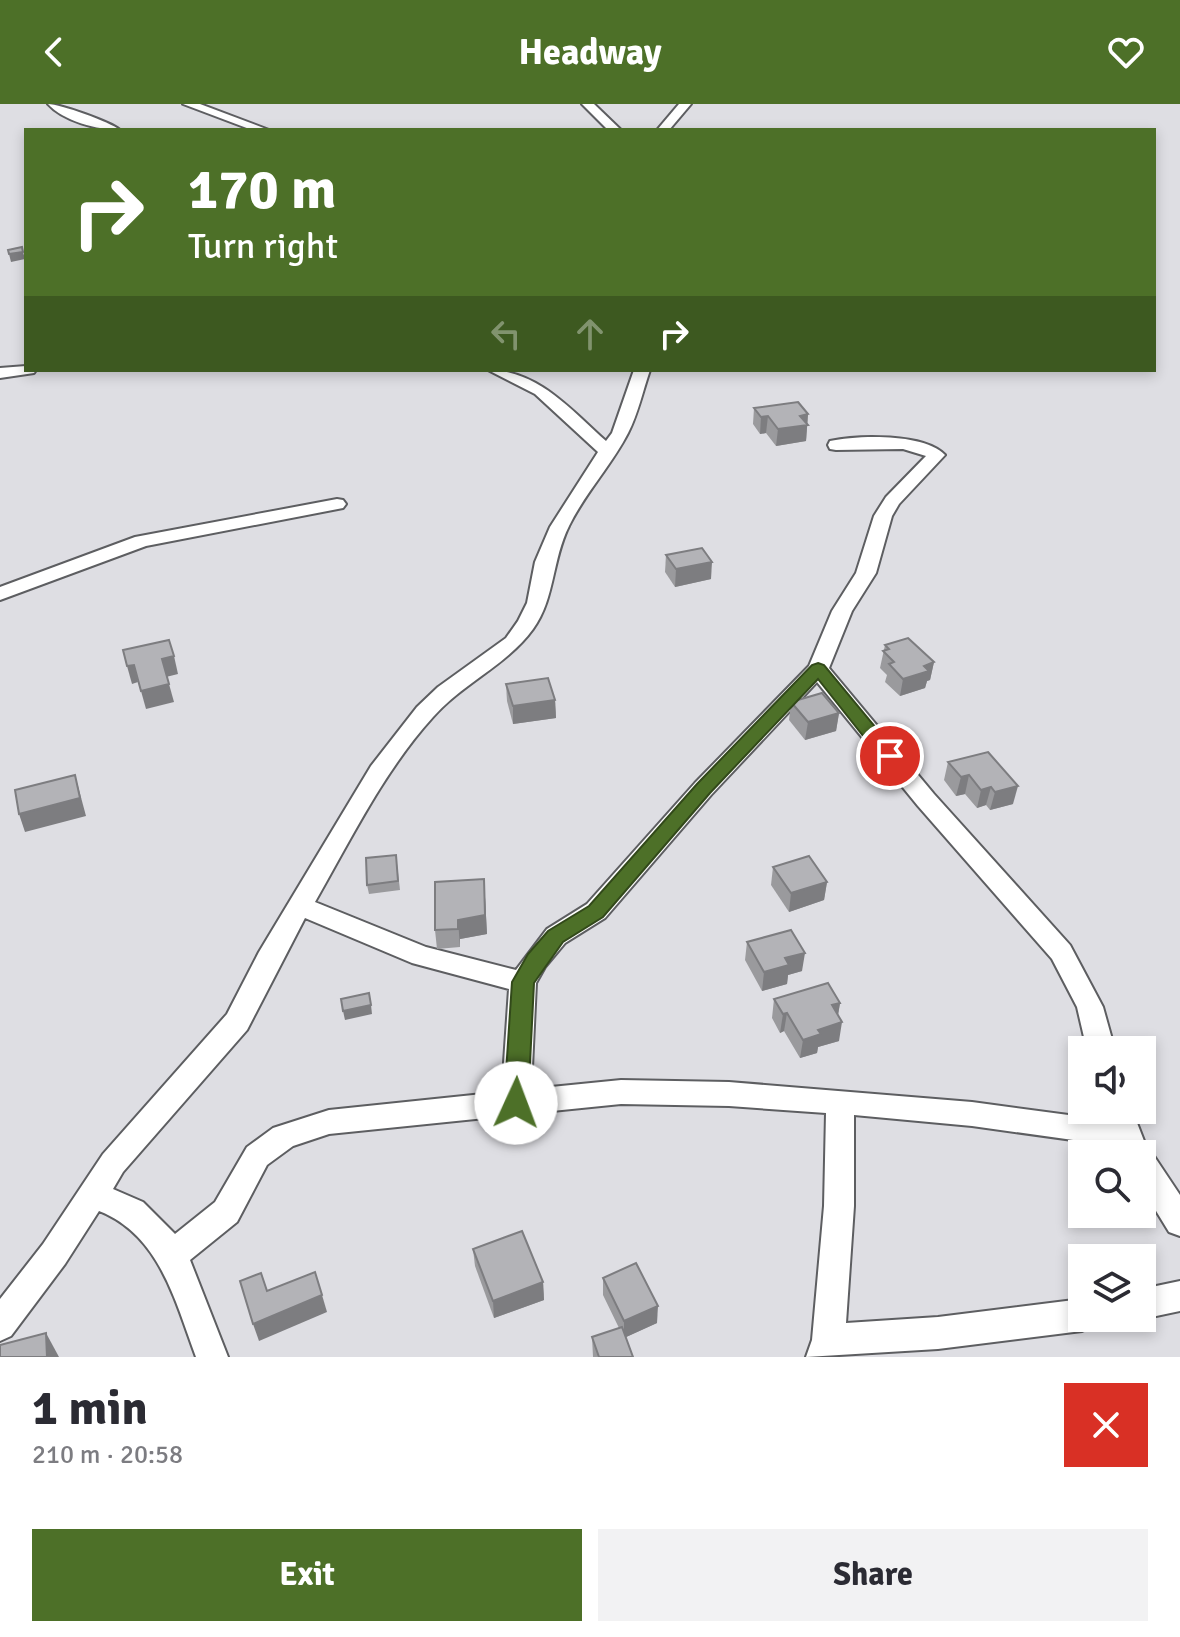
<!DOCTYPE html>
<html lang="en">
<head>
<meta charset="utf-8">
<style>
  :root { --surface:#fff; --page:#f2f2f3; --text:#2b2b33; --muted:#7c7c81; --accent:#4d7028 }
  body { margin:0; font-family:Signika,sans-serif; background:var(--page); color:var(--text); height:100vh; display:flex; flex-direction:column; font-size:30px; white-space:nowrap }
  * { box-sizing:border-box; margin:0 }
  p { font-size:26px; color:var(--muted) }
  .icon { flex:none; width:44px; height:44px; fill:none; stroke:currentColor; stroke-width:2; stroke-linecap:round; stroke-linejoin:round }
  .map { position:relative; height:1253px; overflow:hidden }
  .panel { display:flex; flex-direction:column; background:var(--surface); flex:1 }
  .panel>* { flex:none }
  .banner { position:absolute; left:24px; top:24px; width:1132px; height:244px; border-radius:0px; box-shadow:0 4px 12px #0003; background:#4d7028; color:#fff; overflow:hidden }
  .fabs { position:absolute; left:1068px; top:932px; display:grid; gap:16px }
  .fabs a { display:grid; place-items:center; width:88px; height:88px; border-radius:0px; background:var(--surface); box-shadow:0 4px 12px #0003; font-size:40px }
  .pin { position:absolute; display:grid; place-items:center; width:68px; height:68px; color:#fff; margin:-34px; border:4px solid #fff; border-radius:50%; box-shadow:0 2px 8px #0007 }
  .me { position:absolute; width:88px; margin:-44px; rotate:2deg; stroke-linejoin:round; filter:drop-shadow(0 0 6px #0008) }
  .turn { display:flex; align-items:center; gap:28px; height:168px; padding:0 32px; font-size:36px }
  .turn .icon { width:104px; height:104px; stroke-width:2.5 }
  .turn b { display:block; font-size:56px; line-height:68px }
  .lanes { display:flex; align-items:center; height:76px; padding:0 32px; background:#0003; justify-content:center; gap:40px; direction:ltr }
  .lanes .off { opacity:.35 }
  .round { display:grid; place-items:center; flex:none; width:84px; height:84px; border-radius:0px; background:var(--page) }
  .overview { display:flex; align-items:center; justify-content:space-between; height:136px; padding:0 32px }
  h1 { font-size:48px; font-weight:700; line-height:60px }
  .primary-button { display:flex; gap:16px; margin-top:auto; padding:16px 32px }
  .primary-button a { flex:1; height:92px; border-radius:0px; background:var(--accent); color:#fff; font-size:32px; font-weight:700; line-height:92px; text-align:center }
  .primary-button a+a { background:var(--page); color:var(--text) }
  header { display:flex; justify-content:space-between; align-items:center; height:104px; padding:0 32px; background:var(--accent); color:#fff; font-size:36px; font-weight:700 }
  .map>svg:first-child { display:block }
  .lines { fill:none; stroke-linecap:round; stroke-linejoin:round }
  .minor-casing { stroke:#5d5e61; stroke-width:4 }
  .minor { fill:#fff; fill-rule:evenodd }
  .wall { fill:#9a9a9d }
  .shaded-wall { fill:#7d7d80 }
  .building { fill:#b3b3b7; stroke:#7d7d80; stroke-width:2 }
  .route { fill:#4d7028; stroke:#32491a; stroke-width:2 }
</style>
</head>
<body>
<header><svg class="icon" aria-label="back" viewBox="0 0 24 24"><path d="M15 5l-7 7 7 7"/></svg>Headway<svg class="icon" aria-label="heart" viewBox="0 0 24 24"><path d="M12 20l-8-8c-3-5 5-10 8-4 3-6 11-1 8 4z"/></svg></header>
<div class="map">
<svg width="1180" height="1253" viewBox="0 0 1180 1253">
  <rect width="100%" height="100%" fill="#dedee3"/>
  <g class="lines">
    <g class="minor-casing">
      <g id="minor">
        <path d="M48,0C60,0 110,18 120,26C98,26 63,17 48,0Z"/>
        <path d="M183,0H200L269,26H252Z"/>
        <path d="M582,0H594L621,26H608Z"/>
        <path d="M679,0H691L669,26H657Z"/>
        <path d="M26,262V266H36L34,269L0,274V264Z"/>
        <path d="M488,266C538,266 571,306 606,337L612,329L634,266H650C643,286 638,310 628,329C611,362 585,389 569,422C552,455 555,495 533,525C507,561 463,579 433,613C384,667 351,735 315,798L426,843L516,866L547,825L587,800L695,679L809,562L832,507L856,469L874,412L886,393L926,352L903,345L836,346L830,345L828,341L830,337C858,331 924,329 945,351L899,400L892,412L876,469L852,507L829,564L934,690L1070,841L1103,903L1115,946H1087L1077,903L1052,855L918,702L817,578L711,691L605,814L565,839L545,863L536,879L531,985L621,976L729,978L972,998L1106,1016L1104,1006H1132L1146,1042L1144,1046L1152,1049L1180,1091V1132L1169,1128L1142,1084V1050H1120L1116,1042L972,1022L854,1011V1102L846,1219L938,1213L1082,1195V1214H1097L1093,1222L1082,1227L938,1245L806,1253L812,1236L824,1102L826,1009L729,1002L621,1000L329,1030L293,1042L267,1061L237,1118L190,1156L228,1253H196C175,1197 160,1131 99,1107L65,1160L11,1232L0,1237V1195L43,1140L103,1050L227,910L259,848L371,662L417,603L438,583L506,534L518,517L527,499L535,458L550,423L598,348L535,290ZM305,814L412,859L509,885L502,988L329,1006L273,1024L247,1043L215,1098L175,1130L143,1098L113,1085L123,1068L247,926Z"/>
        <path d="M337,395L343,396L346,400L343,404L146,442L0,496V483L135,433Z"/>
        <path d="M1180,1177V1207L1142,1215L1139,1214H1142V1185Z"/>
      </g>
    </g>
    <use href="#minor" class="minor"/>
  </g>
  <g class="wall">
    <path d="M754,304L808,310L806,337L776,342L766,329L760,330L753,320Z"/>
    <path d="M666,451L711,475L675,483L665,468Z"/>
    <path d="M885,541L934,558L930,576L927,577L925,584L900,592L885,578L887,571L880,564Z"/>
    <path d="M506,580L555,596L556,614L513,620L507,597Z"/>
    <path d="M791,598L839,609L836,627L805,636L789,616Z"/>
    <path d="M988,648L1013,700L990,706L986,701L977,704L965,690L956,692L944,676L948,658Z"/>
    <path d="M396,751L400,786L369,790L367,781Z"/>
    <path d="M773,763L827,778L824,796L789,808L771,781Z"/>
    <path d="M484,775L487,830L460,835V843L437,845L435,826Z"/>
    <path d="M747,838L802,867L788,871L787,880L762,887L745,856Z"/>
    <path d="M774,895L840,899L838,911L839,937L818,943L817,949L800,954L784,927L780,929L772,914Z"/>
    <path d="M473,1145L543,1178L544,1196L494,1214L475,1162Z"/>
    <path d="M603,1174L657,1219L626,1233L633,1253H593L592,1233L619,1224L603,1191Z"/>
  </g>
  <g class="shaded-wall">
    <path d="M23,148L25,155L11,158L9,150Z"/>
    <path d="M808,310L806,337L776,342L778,325L800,312Z"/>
    <path d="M768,312L766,329L760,330L761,313Z"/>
    <path d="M712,458L711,475L675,483L676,465Z"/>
    <path d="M174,552L178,570L166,573L162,555Z"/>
    <path d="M934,558L930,576L927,577L925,584L900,592L903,575L924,562Z"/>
    <path d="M134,561L138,578L132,580L127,562Z"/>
    <path d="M169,580L174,598L146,605L141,587Z"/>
    <path d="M555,596L556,614L513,620V602Z"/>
    <path d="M839,609L836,627L805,636L808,618Z"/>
    <path d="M75,671L86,712L25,728L19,710Z"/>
    <path d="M969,671L965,690L956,692L961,673Z"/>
    <path d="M1018,682L1013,700L990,706L995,688Z"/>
    <path d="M991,683L986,701L977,704L981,686Z"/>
    <path d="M484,775L487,830L460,835V843L458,816Z"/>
    <path d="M827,778L824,796L789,808L791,789Z"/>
    <path d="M805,849L802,867L788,871L787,880L762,887L764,868L785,854Z"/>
    <path d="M840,899L837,917L832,901Z"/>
    <path d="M371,901L372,910L345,916L343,907Z"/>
    <path d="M787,909L784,927L780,929L783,910Z"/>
    <path d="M842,918L839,937L818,943L817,949L800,954L803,936L818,926Z"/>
    <path d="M543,1178L544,1196L494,1214L493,1197Z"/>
    <path d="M322,1191L327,1208L259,1237L253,1220Z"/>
    <path d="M658,1202L657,1219L624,1234V1217Z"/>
    <path d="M46,1229L59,1253H47Z"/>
  </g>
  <g class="building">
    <path d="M22,143L23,148L9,150L8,146Z"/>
    <path d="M798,298L808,310L800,312L808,321L778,325L768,312L761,313L754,304Z"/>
    <path d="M702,444L712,458L676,465L666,451Z"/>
    <path d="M908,534L934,558L924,562L929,567L903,575L889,560L894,558L883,547L889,545L885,541Z"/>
    <path d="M169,536L174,552L162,555L169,580L141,587L134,561L127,562L123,546Z"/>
    <path d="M548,574L555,596L513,602L506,580Z"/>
    <path d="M822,589L839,609L808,618L791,598Z"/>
    <path d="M988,648L1018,682L995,688L991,683L981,686L969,671L961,673L948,658Z"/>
    <path d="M75,671L80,694L19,710L15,686Z"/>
    <path d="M396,751L398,777L367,781L366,754Z"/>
    <path d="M809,752L827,778L791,789L773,763Z"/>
    <path d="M484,775L485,811L458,816V825L435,826V778Z"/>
    <path d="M791,826L805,849L785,854L789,861L764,868L747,838Z"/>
    <path d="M828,879L840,899L832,901L842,918L818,926L821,930L803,936L787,909L783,910L774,895Z"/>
    <path d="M369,889L371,901L343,907L341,895Z"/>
    <path d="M522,1127L543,1178L493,1197L473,1145Z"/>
    <path d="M636,1159L658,1202L624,1217L603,1174Z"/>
    <path d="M315,1168L322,1191L253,1220L240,1177L261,1169L267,1187Z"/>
    <path d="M622,1223L633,1253H599L592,1233Z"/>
    <path d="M46,1229L47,1253H0V1241Z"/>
  </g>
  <path class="route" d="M818,559L824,561L896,648L899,652L896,657H883L818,575L710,689L603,813L563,838L534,879L528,999L525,1006L516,1009L508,1006L504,999L512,878L528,850L548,827L589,802L697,680L812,561Z"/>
</svg>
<div class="fabs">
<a><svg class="icon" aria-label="sound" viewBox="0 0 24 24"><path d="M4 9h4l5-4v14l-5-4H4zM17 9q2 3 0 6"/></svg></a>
<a><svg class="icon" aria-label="search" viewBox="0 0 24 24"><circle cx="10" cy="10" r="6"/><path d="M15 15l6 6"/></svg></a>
<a><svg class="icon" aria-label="layers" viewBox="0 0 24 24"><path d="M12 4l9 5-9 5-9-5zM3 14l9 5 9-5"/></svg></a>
</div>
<div class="pin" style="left:890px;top:652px;background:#d93025"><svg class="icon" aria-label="arrive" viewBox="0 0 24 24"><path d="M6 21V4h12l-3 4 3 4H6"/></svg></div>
<svg class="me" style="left:516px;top:999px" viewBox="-20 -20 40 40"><circle r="19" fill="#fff"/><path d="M0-13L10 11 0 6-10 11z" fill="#4d7028"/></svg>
<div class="banner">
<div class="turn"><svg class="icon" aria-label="right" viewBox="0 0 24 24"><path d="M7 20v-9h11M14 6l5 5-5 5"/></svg><div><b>170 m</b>Turn right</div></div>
<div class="lanes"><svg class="icon off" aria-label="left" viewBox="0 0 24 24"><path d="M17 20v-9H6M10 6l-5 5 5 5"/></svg><svg class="icon off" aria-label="ahead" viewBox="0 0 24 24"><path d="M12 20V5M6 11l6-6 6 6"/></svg><svg class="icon" aria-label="right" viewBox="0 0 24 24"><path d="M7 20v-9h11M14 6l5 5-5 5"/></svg></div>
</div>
</div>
<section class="panel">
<div class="overview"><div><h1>1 min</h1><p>210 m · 20:58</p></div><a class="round" style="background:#d93025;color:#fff"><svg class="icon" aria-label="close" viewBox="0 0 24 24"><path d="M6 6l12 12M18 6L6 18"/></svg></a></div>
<div class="primary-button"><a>Exit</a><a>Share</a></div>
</section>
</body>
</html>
